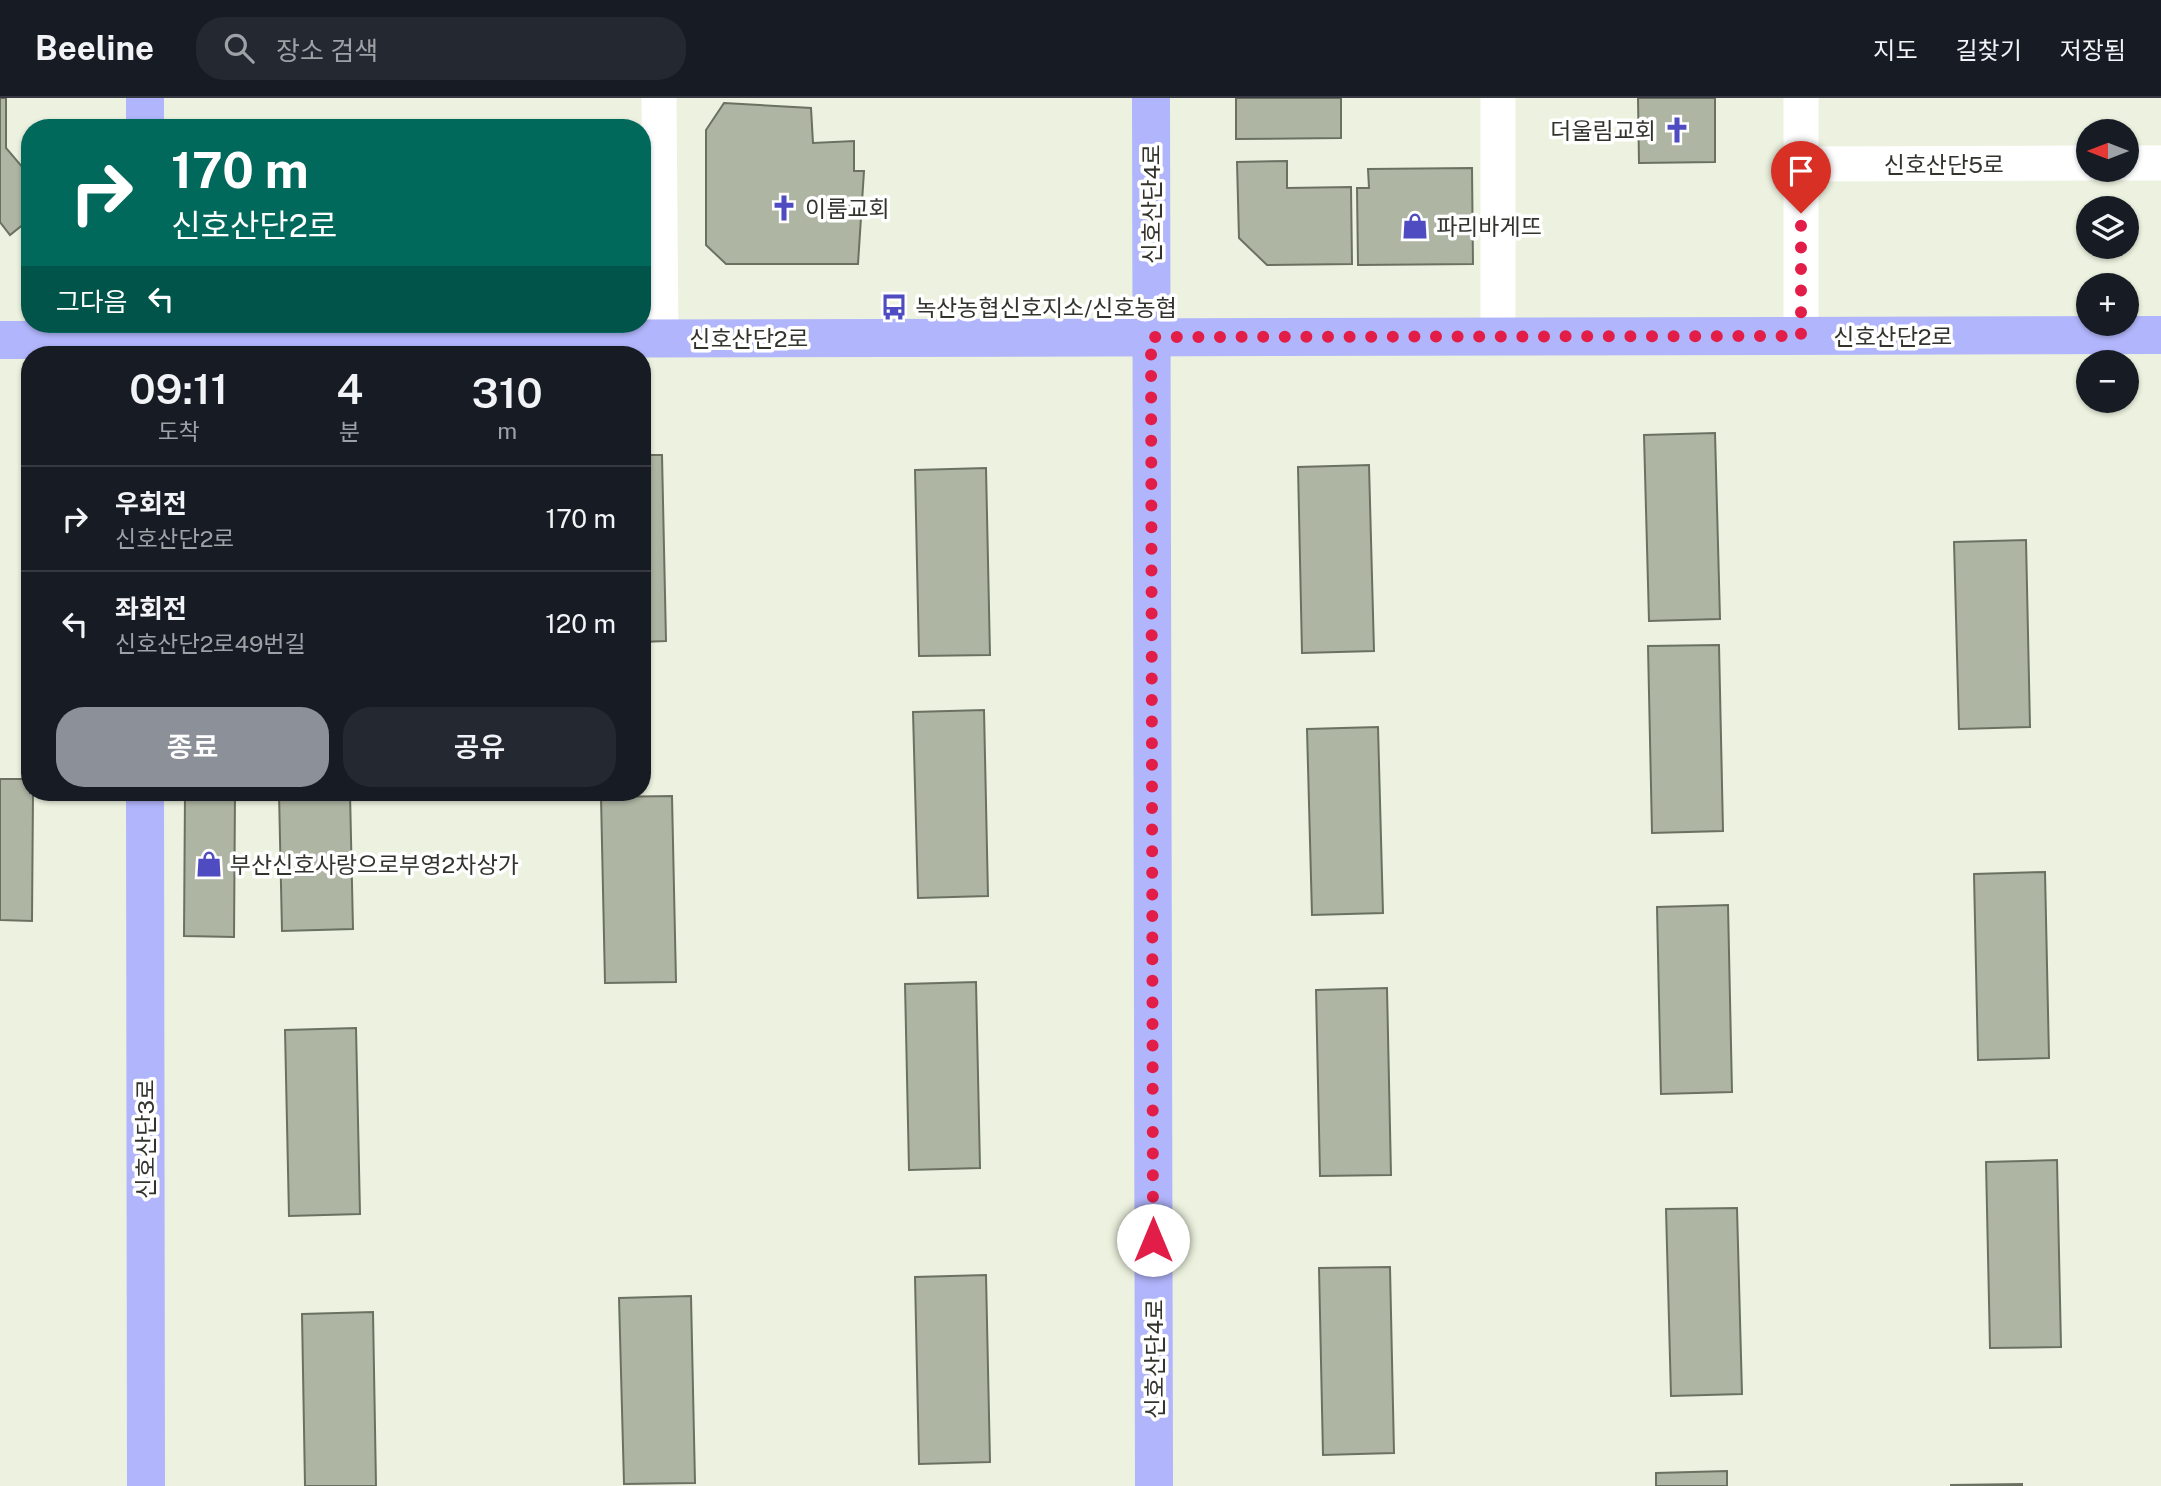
<!DOCTYPE html>
<html lang="ko">
<head>
<meta charset="utf-8">
<style>
  :root { --surface:#171b24; --page:#242831; --text:#f1f3f6; --muted:#9ea1a6; --line:#363941; --accent:#8c9099 }
  body { margin:0; font-family:"Public Sans","Noto Sans KR",sans-serif; background:var(--page); color:var(--text); height:100vh; display:flex; flex-direction:column; font-size:26px; white-space:nowrap }
  * { box-sizing:border-box; margin:0 }
  p { font-size:23px; color:var(--muted) }
  .icon { flex:none; width:38px; height:38px; fill:none; stroke:currentColor; stroke-width:2; stroke-linecap:round; stroke-linejoin:round }
  .map { position:relative; flex:1; overflow:hidden }
  .side { position:absolute; left:21px; top:248px; width:630px; height:455px; display:flex; flex-direction:column; background:var(--surface); border-radius:28px; box-shadow:0 2px 5px #0004 }
  .side>* { flex:none }
  .hud { position:absolute; left:21px; top:21px; width:630px; height:214px; border-radius:28px; box-shadow:0 2px 5px #0004; background:#00695c; color:#fff; overflow:hidden }
  .needle { width:46px; rotate:270deg }
  .fabs { position:absolute; left:2076px; top:21px; display:grid; gap:14px }
  .fabs a { display:grid; place-items:center; width:63px; height:63px; border-radius:50%; background:var(--surface); box-shadow:0 2px 5px #0004; font-size:35px }
  .pin { position:absolute; display:grid; place-items:center; width:60px; height:60px; color:#fff; margin:-72px -30px; border-radius:50% 50% 50% 0; rotate:-45deg; box-shadow:0 0 7px #0007 }
  .pin .icon { rotate:45deg }
  .me { position:absolute; width:77px; margin:-38px; rotate:0deg; stroke-linejoin:round; filter:drop-shadow(0 0 5px #0008) }
  .turn { display:flex; align-items:center; gap:24px; height:147px; padding:0 35px; font-size:32px }
  .turn .icon { width:91px; height:91px; stroke-width:2.5 }
  .turn b { display:block; font-size:49px; line-height:60px }
  .then { display:flex; align-items:center; height:66px; padding:0 35px; background:#0003; gap:14px; font-size:26px }
  .eta { display:flex; justify-content:space-evenly; align-items:center; height:119px; text-align:center }
  .eta b { font-size:42px; font-weight:600; line-height:49px }
  .primary-button { display:flex; gap:14px; margin-top:auto; padding:14px 35px }
  .primary-button a { flex:1; height:80px; border-radius:28px; background:var(--accent); color:#fff; font-size:28px; font-weight:600; line-height:80px; text-align:center }
  .primary-button a+a { background:var(--page); color:var(--text) }
  ul { padding:0; list-style:none }
  li { display:flex; align-items:center; gap:21px; height:105px; padding:0 35px; border-top:2px solid var(--line) }
  li div { flex:1 }
  li b { display:block; font-size:26px }
  li em { font-style:normal }
  header { display:flex; align-items:center; gap:42px; box-sizing:border-box; height:98px; padding:0 35px; background:var(--surface); border-bottom:2px solid var(--line) }
  header strong { font-size:33px }
  nav { display:flex; gap:38px; margin-inline-start:auto; font-size:24px }
  .search { width:490px; height:63px; background:var(--page); display:flex; align-items:center; gap:18px; box-sizing:border-box; padding:0 24px; border-radius:28px; color:var(--muted); font-size:26px }
  .map>svg:first-child { display:block }
  .building { fill:#aeb5a3; stroke:#6b7161; stroke-width:2 }
  .lines { fill:none; stroke-linecap:round; stroke-linejoin:round }
  .minor { stroke:#fff; stroke-width:35 }
  .major { stroke:#b1b5fb; stroke-width:38 }
  .route { stroke:#e11d48; stroke-width:12; stroke-dasharray:0 21.6 }
  .labels { text-anchor:middle; dominant-baseline:central; stroke-width:7; stroke-linejoin:round; paint-order:stroke }
  .poi-label { font-size:23px; fill:#31332c; stroke:#fff; text-anchor:start }
  .street-label { font-size:23px; fill:#31332c; stroke:#fff }
</style>
</head>
<body>
<header>
<strong>Beeline</strong>
<div class="search"><svg class="icon" aria-label="search" viewBox="0 0 24 24"><circle cx="10" cy="10" r="6"/><path d="M15 15l6 6"/></svg>장소 검색</div>
<nav><a>지도</a><a>길찾기</a><a>저장됨</a></nav>
</header>
<div class="map">
<svg width="2161" height="1388" viewBox="0 0 2161 1388">
  <rect width="100%" height="100%" fill="#ecf2df"/>
  <g class="building">
    <path d="M0,0H6V50L30,78V121L10,137L0,124Z"/>
    <path d="M1236,0H1341V40L1236,41Z"/>
    <path d="M1638,0H1715V64L1639,65Z"/>
    <path d="M724,5L811,10L813,45L854,43V73H864L858,166H726L706,147V32Z"/>
    <path d="M201,28L263,29V30H201Z"/>
    <path d="M1287,63V90L1351,89L1352,166L1267,167L1239,140L1237,64Z"/>
    <path d="M1472,70L1473,166L1358,167L1357,90H1369L1368,71Z"/>
    <path d="M1715,335L1720,521L1649,523L1644,337Z"/>
    <path d="M642,357H662L666,543L642,544Z"/>
    <path d="M1369,367L1374,553L1302,555L1298,369Z"/>
    <path d="M986,370L990,557L919,558L915,372Z"/>
    <path d="M2026,442L2030,629L1959,631L1954,444Z"/>
    <path d="M1719,547L1723,733L1652,735L1648,548Z"/>
    <path d="M984,612L988,798L918,800L913,614Z"/>
    <path d="M1378,629L1383,815L1312,817L1307,631Z"/>
    <path d="M0,681H30V695H33L32,823L0,822Z"/>
    <path d="M185,695H235L234,839L184,838Z"/>
    <path d="M279,695H350L353,831L282,833Z"/>
    <path d="M672,698L676,884L605,885L601,699Z"/>
    <path d="M2045,774L2049,960L1978,962L1974,776Z"/>
    <path d="M1728,807L1732,994L1661,996L1657,809Z"/>
    <path d="M976,884L980,1070L909,1072L905,886Z"/>
    <path d="M1387,890L1391,1077L1320,1078L1316,892Z"/>
    <path d="M356,930L360,1116L289,1118L285,932Z"/>
    <path d="M2057,1062L2061,1249L1990,1250L1986,1064Z"/>
    <path d="M1737,1110L1742,1296L1671,1298L1666,1111Z"/>
    <path d="M1390,1169L1394,1355L1323,1357L1319,1170Z"/>
    <path d="M986,1177L990,1364L919,1366L915,1179Z"/>
    <path d="M691,1198L695,1385L624,1386L619,1200Z"/>
    <path d="M373,1214L376,1388H305L302,1216Z"/>
    <path d="M1727,1373V1388H1656V1375Z"/>
    <path d="M2022,1386V1388H1951V1387Z"/>
  </g>
  <g class="lines">
    <g class="minor">
      <path d="M659,0L661,240"/>
      <path d="M1498,0V239"/>
      <path d="M2126,65H2161"/>
      <path d="M1801,66L2088,65"/>
      <path d="M1801,238V0"/>
    </g>
    <g class="major">
      <path d="M1151,0L1154,1388"/>
      <path d="M145,30V0"/>
      <path d="M0,242L2161,237"/>
      <path d="M145,695L146,1388"/>
    </g>
  </g>
  <g class="lines">
    <path class="route" d="M1153,1142L1151,239L1801,238V115"/>
  </g>
  <defs>
    <g id="church-bare" transform="scale(2.1)"><path d="M-1.2-6h2.4v3.5h3.3v2.4h-3.3V6h-2.4V-.1h-3.3v-2.4h3.3Z" fill="#4f4cc2" stroke="#fff" stroke-width="2.5" paint-order="stroke"/></g>
    <g id="shop-bare" transform="scale(2.1)"><path d="M-5-2.5h2.3a2.7 3.5 0 0 1 5.4 0H5L5.5 6h-11ZM-1.5-2.5h3a1.5 2.3 0 0 0-3 0Z" fill="#4f4cc2" stroke="#fff" stroke-width="2.5" paint-order="stroke"/></g>
    <g id="bus-bare" transform="scale(2.1)"><path d="M-5-6H5V4H4V6H2V4H-2V6H-4V4H-5ZM-3.5-4V0h7V-4ZM-3.5 1.2v1.5H-2V1.2ZM2 1.2v1.5H3.5V1.2Z" fill="#4f4cc2" stroke="#fff" stroke-width="2.5" paint-order="stroke"/></g>
  </defs>
  <g fill-rule="evenodd">
    <use href="#church-bare" x="1677" y="32"/>
    <use href="#church-bare" x="784" y="110"/>
    <use href="#shop-bare" x="1415" y="128"/>
    <use href="#bus-bare" x="894" y="209"/>
    <use href="#shop-bare" x="209" y="766"/>
  </g>
  <g class="labels">
    <g class="poi-label">
      <text x="1656" y="32" text-anchor="end">더울림교회</text>
      <text x="805" y="110">이룸교회</text>
      <text x="1436" y="128">파리바게뜨</text>
      <text x="915" y="209">녹산농협신호지소/신호농협</text>
      <text x="230" y="766">부산신호사랑으로부영2차상가</text>
    </g>
    <g class="street-label">
      <text x="1944" y="66">신호산단5로</text>
      <text transform="translate(1151 106) rotate(-90)">신호산단4로</text>
      <text x="1893" y="238">신호산단2로</text>
      <text x="749" y="240">신호산단2로</text>
      <text transform="translate(145 1041) rotate(-90)">신호산단3로</text>
      <text transform="translate(1154 1261) rotate(-90)">신호산단4로</text>
    </g>
  </g>
</svg>
<div class="fabs">
<a><svg class="needle" viewBox="-14 -14 28 28"><path d="M0-13l5 13h-10z" fill="#e53935"/><path d="M0 13l5-13h-10z" fill="#9ea1a6"/></svg></a>
<a><svg class="icon" aria-label="layers" viewBox="0 0 24 24"><path d="M12 4l9 5-9 5-9-5zM3 14l9 5 9-5"/></svg></a>
<a>+</a>
<a>−</a>
</div>
<div class="pin" style="left:1801px;top:115px;background:#d93025"><svg class="icon" aria-label="arrive" viewBox="0 0 24 24"><path d="M6 21V4h12l-3 4 3 4H6"/></svg></div>
<svg class="me" style="left:1153px;top:1142px" viewBox="-20 -20 40 40"><circle r="19" fill="#fff"/><path d="M0-13L10 11 0 6-10 11z" fill="#e11d48"/></svg>
<div class="hud">
<div class="turn"><svg class="icon" aria-label="right" viewBox="0 0 24 24"><path d="M7 20v-9h11M14 6l5 5-5 5"/></svg><div><b>170 m</b>신호산단2로</div></div>
<div class="then">그다음<svg class="icon" aria-label="left" viewBox="0 0 24 24"><path d="M17 20v-9H6M10 6l-5 5 5 5"/></svg></div>
</div>
<section class="side">
<div class="eta">
<div><b>09:11</b><p>도착</p></div>
<div><b>4</b><p>분</p></div>
<div><b>310</b><p>m</p></div>
</div>
<ul>
<li><svg class="icon" aria-label="right" viewBox="0 0 24 24"><path d="M7 20v-9h11M14 6l5 5-5 5"/></svg><div><b>우회전</b><p>신호산단2로</p></div><em>170 m</em></li>
<li><svg class="icon" aria-label="left" viewBox="0 0 24 24"><path d="M17 20v-9H6M10 6l-5 5 5 5"/></svg><div><b>좌회전</b><p>신호산단2로49번길</p></div><em>120 m</em></li>
</ul>
<div class="primary-button"><a>종료</a><a>공유</a></div>
</section>
</div>
</body>
</html>
